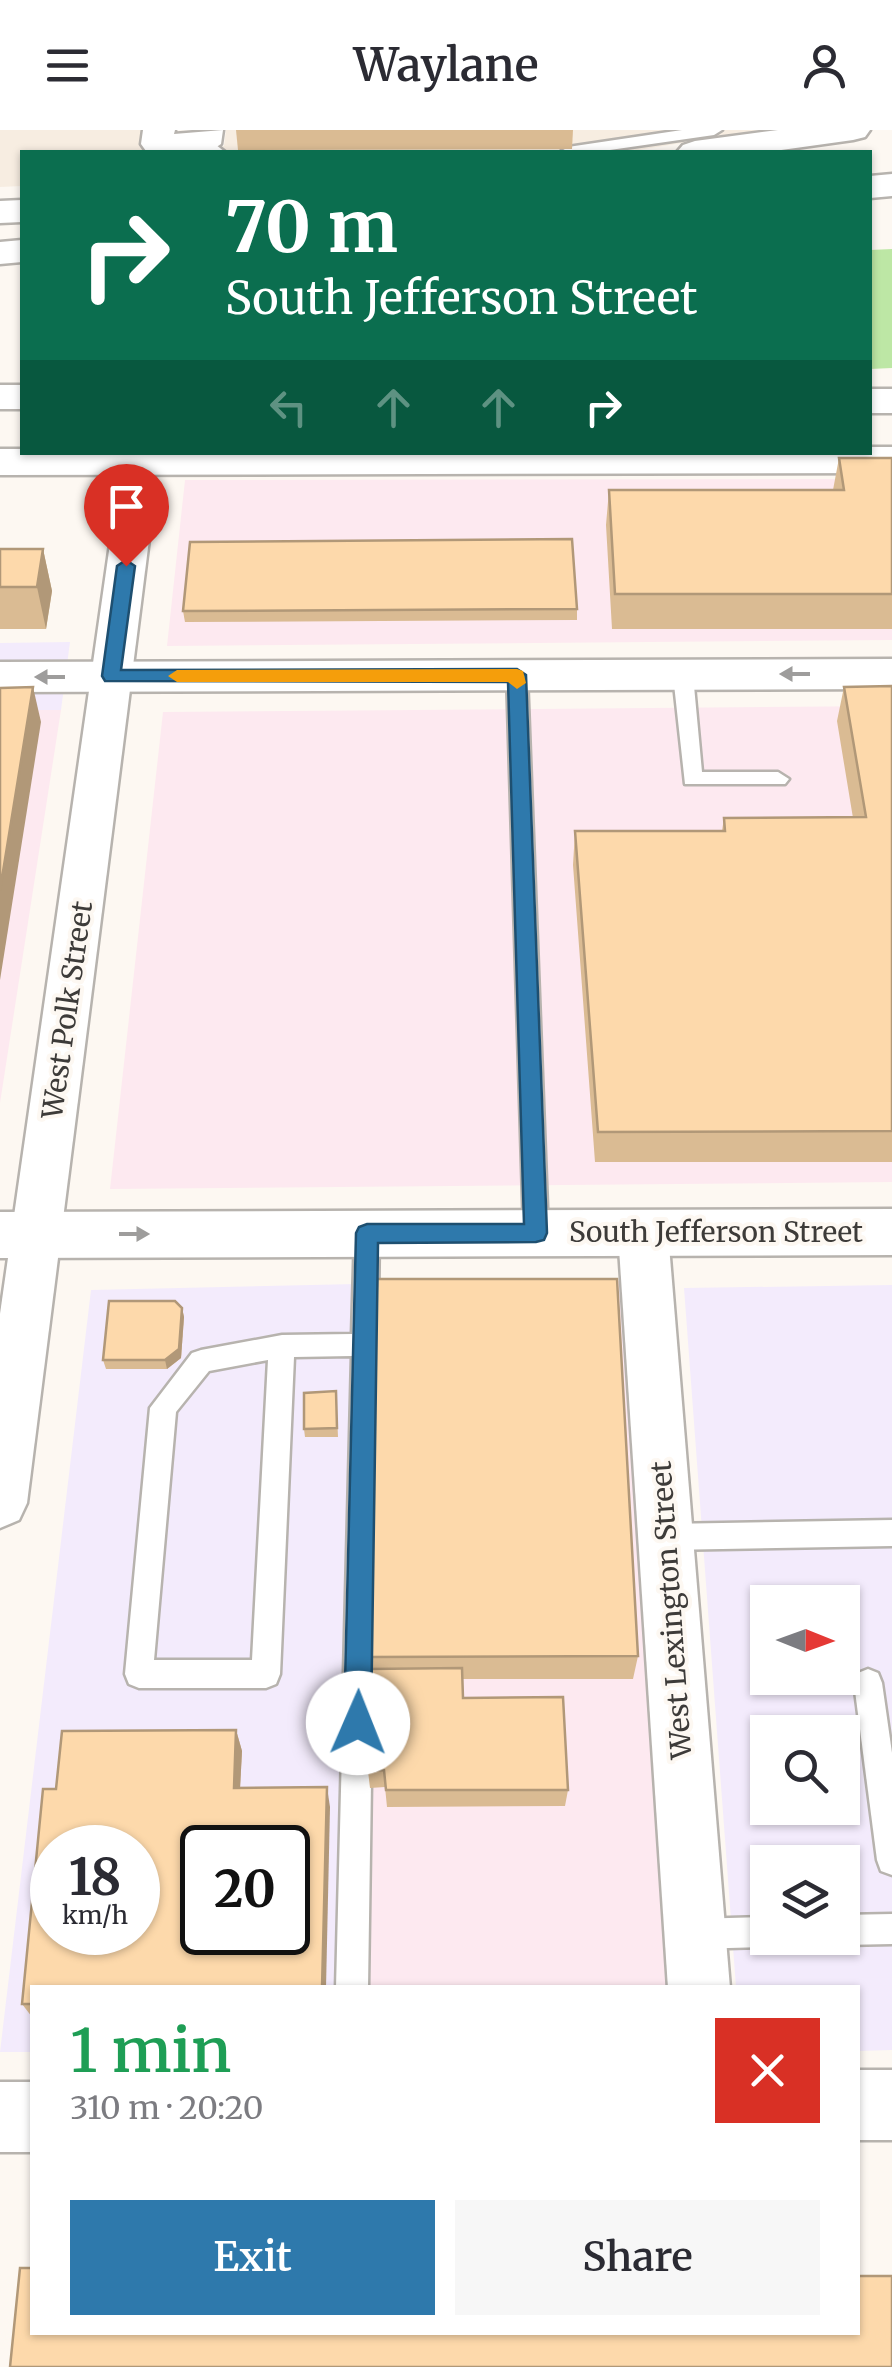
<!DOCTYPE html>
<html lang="en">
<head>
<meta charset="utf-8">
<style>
  :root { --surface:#fff; --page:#f7f7f7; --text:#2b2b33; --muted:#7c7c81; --accent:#2e79ac }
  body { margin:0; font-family:Merriweather,serif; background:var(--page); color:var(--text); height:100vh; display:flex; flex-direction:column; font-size:38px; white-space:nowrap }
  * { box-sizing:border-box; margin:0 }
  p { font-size:32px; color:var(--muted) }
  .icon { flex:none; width:55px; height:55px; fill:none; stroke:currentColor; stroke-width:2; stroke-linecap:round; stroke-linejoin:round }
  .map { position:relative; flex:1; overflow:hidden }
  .drawer { position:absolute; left:30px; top:1855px; width:830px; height:350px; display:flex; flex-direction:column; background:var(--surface); border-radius:0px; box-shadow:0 2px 8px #0004 }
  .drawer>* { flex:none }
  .guide { position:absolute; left:20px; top:20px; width:852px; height:305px; border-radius:0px; box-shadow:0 2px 8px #0004; background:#0b6e4f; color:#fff; overflow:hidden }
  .needle { width:65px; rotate:91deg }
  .fabs { position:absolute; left:750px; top:1455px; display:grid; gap:20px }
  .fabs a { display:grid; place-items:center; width:110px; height:110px; border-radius:0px; background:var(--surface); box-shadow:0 2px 8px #0004; font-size:50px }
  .speed { position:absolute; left:30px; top:1695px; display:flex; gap:20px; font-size:50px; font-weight:700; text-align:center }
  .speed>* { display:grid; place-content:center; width:130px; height:130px; border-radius:50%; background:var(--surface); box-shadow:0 2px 8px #0004; line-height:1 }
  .speed small { font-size:25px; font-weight:400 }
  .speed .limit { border:5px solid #111; border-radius:15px; background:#fff; color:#111 }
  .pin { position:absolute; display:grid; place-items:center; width:85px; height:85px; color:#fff; margin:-102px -42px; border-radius:50% 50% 50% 0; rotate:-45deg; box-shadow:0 0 10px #0007 }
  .pin .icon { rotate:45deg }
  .me { position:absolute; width:110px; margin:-55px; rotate:1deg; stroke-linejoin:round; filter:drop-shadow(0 0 8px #0008) }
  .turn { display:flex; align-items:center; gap:35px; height:210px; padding:0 40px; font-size:45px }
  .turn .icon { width:130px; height:130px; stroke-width:2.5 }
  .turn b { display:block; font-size:70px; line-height:85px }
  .lanes { display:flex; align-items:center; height:95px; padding:0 40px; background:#0003; justify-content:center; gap:50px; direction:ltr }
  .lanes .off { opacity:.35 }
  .round { display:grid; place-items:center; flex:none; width:105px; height:105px; border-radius:0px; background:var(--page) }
  .summary { display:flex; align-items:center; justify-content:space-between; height:170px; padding:0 40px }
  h1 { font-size:60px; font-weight:600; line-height:75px; color:#1e9e55 }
  .button { display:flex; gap:20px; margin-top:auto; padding:20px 40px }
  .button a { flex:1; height:115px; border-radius:0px; background:var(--accent); color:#fff; font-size:40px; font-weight:600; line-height:115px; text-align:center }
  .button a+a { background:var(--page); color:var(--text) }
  header { display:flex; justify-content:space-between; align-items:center; height:130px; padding:0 40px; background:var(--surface); font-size:45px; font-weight:600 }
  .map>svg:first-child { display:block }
  .commercial { fill:#f3ebfc; fill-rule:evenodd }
  .industrial { fill:#fde9f0 }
  .built { fill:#f7ede1 }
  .green { fill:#bde7a5 }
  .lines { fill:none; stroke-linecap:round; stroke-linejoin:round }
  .lane-casing { stroke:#b7b3ae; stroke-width:5 }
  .street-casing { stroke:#b7b3ae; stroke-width:5 }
  .secondary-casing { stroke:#b7b3ae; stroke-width:5 }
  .highway-casing { stroke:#b7b3ae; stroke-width:5 }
  .lane { fill:#fff; fill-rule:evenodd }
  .street { fill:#fff; fill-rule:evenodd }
  .secondary { fill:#fff; fill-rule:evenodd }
  .highway { fill:#fff; fill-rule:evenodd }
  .wall { fill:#dabb93 }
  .shaded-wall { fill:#b19878 }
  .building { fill:#fdd9ab; stroke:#b19878; stroke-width:2.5; fill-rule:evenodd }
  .oneway { fill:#9e9d9c }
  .route { fill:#2e79ac; stroke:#1e4f70; stroke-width:2.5 }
  .slow { fill:#f59e0b }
  .labels { text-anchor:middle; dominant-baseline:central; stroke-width:8; stroke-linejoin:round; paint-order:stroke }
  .street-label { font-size:28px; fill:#3d3b39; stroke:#fdf8f2 }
</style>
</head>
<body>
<header><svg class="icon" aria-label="menu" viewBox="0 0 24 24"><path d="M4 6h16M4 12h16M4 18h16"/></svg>Waylane<svg class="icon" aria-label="person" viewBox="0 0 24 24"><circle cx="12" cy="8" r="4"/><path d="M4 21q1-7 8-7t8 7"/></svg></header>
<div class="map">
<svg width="892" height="2237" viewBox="0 0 892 2237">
  <rect width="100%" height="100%" fill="#fdf8f2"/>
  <g class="commercial">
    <path d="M70,512L61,580H0V513Z"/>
    <path d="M357,1154L343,1857L32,1858V1922H0L91,1160ZM52,1718H138V1802H52ZM202,1718H288V1802H202Z"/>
    <path d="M892,1155V1920L858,1921V1858L736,1857L684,1158ZM768,1472H842V1548H768ZM768,1602H842V1678H768ZM768,1732H842V1808H768Z"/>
  </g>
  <g class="industrial">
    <path d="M892,349V510L167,516L185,350Z"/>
    <path d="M892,576V1052L110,1059L163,582Z"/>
    <path d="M0,580H61L0,973Z"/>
    <path d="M622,1151L668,1857L343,1858L357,1154Z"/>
  </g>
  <g class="built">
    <path d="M0,0H151L147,22H22V56L0,57Z"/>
    <path d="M226,0H761L626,22H194L224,16Z"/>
  </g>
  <path class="green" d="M892,119V238L870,239V120Z"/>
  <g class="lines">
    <g class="lane-casing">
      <g id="lane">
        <path d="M682,0H722L714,5L596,22H560L568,17Z"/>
        <path d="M199,11H211L225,22H207L197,14Z"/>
        <path d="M517,538L527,545L548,1103L545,1110L536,1113L527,1110L524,1103L507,545Z"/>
        <path d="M683,538L693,545L702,642H778L789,649L785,654H685L673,545Z"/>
        <path d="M367,1093L376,1096L379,1103L368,1858H336L352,1226L294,1227L280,1544L276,1554L266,1558H139L129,1554L125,1544L150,1278L192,1223L201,1220L282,1205L352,1204L355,1103L358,1096ZM268,1230L252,1530H154L176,1282L209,1241Z"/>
        <path d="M892,1390V1416L666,1420L656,1416L652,1407L656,1398L666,1394Z"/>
        <path d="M868,1539L878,1543L882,1553L892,1623V1745L881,1741L877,1730L854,1553L858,1543Z"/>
        <path d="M892,1784V1814L842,1815L830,1808H842V1785Z"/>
        <path d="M768,1787V1808H781L768,1817L694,1819L683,1815L679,1804L683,1793L694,1789Z"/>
      </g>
    </g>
    <g class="street-casing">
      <g id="street">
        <path d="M143,0H175L174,4L223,0L221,14L209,22L146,21L141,14Z"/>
        <path d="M133,374L146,377L152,386L27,1373L19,1390L0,1398V1184L114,386L120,377Z"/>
        <path d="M643,1082L661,1088L668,1103L730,1858H668L618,1103L625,1088Z"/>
      </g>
    </g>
    <g class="secondary-casing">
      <g id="secondary">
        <path d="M892,529V559L0,562V532Z"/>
        <path d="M892,1079V1125L0,1128V1082Z"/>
        <rect x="858" y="1940" width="34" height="70"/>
        <rect x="0" y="1952" width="32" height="70"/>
      </g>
    </g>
    <g class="highway-casing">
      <g id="highway">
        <path d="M778,0H870L865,7L853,10L767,22H677L683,15L695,11Z"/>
        <path d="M892,44V66L870,68V46Z"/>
        <path d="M22,70V92L0,93V71Z"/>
        <path d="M22,110V132L0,134V112Z"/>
        <rect x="0" y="255" width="22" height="24"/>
        <rect x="870" y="259" width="22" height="24"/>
        <path d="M870,317H892V343L0,345V319H22V322H870Z"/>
      </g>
    </g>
    <use href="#lane" class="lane"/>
    <use href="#street" class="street"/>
    <use href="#secondary" class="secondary"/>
    <use href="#highway" class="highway"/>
  </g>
  <g class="wall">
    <path d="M236,0H573L572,19L238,20Z"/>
    <path d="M839,328H892V499H612L606,395L609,360H833Z"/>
    <path d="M0,419H43L52,461L46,499H0Z"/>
    <path d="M577,479V490L185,492L183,481Z"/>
    <path d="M892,556V1032H595L573,735L575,701H722L724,688H853L837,591L844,557Z"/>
    <path d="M182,1178L184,1187L181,1228L167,1239H106L103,1230Z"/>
    <path d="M336,1261L338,1307H305L304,1299Z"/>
    <path d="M638,1526L633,1549H462L463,1568L568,1660L565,1676L387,1677L385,1657L370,1658L368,1641L369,1545L368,1527Z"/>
    <path d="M236,1600L242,1621L240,1658L330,1677L32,1858V1887L22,1874L56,1659Z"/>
  </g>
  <g class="shaded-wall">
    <path d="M43,419L52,461L46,499L37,457Z"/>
    <path d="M33,557L41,592L0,850V760Z"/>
    <path d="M182,1178L184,1187L181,1228L167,1239L165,1230Z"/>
    <path d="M236,1600L242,1621L239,1678L234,1658Z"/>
    <path d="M327,1657L330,1677L326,1858H322Z"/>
  </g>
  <g class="building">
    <path d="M839,328H892V464H615L609,360H844Z"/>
    <path d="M572,409L577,479L183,481L190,412Z"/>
    <path d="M0,419H43L37,457H0Z"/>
    <path d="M892,556V1001L598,1002L575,701H725L724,688L866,687L844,557Z"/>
    <path d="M33,557L0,760V558Z"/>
    <path d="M377,1149H617L638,1526L368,1527Z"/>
    <path d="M109,1171H175L182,1178L179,1219L165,1230H103Z"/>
    <path d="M336,1261L337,1298L304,1299V1263Z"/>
    <path d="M462,1538L463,1568L563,1567L568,1660H386L384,1640L368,1641L369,1539Z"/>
    <path d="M236,1600L234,1658L327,1657L322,1858H32V1874H22L43,1659H56L62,1601ZM52,1718H138V1802H52ZM202,1718H288V1802H202Z"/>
    <path d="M20,2138H32V2202H858V2146H892V2237H10Z"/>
  </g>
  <defs><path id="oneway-solid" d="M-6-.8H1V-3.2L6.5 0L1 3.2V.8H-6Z" transform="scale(2.5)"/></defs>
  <g class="oneway">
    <use href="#oneway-solid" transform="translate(795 544) rotate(180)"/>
    <use href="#oneway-solid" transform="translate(50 547) rotate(180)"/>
    <use href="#oneway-solid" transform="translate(134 1104)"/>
  </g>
  <path class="route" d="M126,430L135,436L121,540L517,539L526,545L547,1103L544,1110L536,1112L378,1113L371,1593L367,1602L358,1605L348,1602L344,1593L356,1103L359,1097L367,1094H524L508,552L105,551L102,546L117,436Z"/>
  <path class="slow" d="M517,539L523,541L526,553L517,559L508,552H177L168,546L177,540Z"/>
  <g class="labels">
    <g class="street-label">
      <text transform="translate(67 880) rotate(-82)">West Polk Street</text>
      <text x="716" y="1102">South Jefferson Street</text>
      <text transform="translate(671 1480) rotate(-94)">West Lexington Street</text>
    </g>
  </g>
</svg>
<div class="fabs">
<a><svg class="needle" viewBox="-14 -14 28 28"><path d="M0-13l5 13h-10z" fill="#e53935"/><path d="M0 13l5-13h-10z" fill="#7c7c81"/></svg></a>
<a><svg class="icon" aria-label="search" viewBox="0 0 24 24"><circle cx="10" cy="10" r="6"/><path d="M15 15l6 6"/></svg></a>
<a><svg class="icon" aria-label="layers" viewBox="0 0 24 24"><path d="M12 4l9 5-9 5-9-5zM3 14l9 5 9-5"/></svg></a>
</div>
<div class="speed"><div>18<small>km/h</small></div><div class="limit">20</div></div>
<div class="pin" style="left:126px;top:436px;background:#d93025"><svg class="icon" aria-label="arrive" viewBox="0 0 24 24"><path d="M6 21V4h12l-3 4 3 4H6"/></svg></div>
<svg class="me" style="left:358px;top:1593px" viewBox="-20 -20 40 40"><circle r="19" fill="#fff"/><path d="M0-13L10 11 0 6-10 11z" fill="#2e79ac"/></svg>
<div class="guide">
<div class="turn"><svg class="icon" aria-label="right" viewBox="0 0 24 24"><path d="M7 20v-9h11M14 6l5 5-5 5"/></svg><div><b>70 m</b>South Jefferson Street</div></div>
<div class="lanes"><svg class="icon off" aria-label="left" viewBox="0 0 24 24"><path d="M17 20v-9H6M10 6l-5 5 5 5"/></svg><svg class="icon off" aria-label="ahead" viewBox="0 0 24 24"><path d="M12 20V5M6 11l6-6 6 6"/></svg><svg class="icon off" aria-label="ahead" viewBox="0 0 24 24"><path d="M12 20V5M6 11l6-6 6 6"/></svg><svg class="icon" aria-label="right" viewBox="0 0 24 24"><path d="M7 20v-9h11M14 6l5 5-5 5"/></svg></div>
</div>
<section class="drawer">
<div class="summary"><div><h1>1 min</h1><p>310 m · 20:20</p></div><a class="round" style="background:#d93025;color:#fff"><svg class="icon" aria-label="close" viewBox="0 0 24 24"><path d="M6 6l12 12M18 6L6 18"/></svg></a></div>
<div class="button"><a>Exit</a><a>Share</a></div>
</section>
</div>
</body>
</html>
